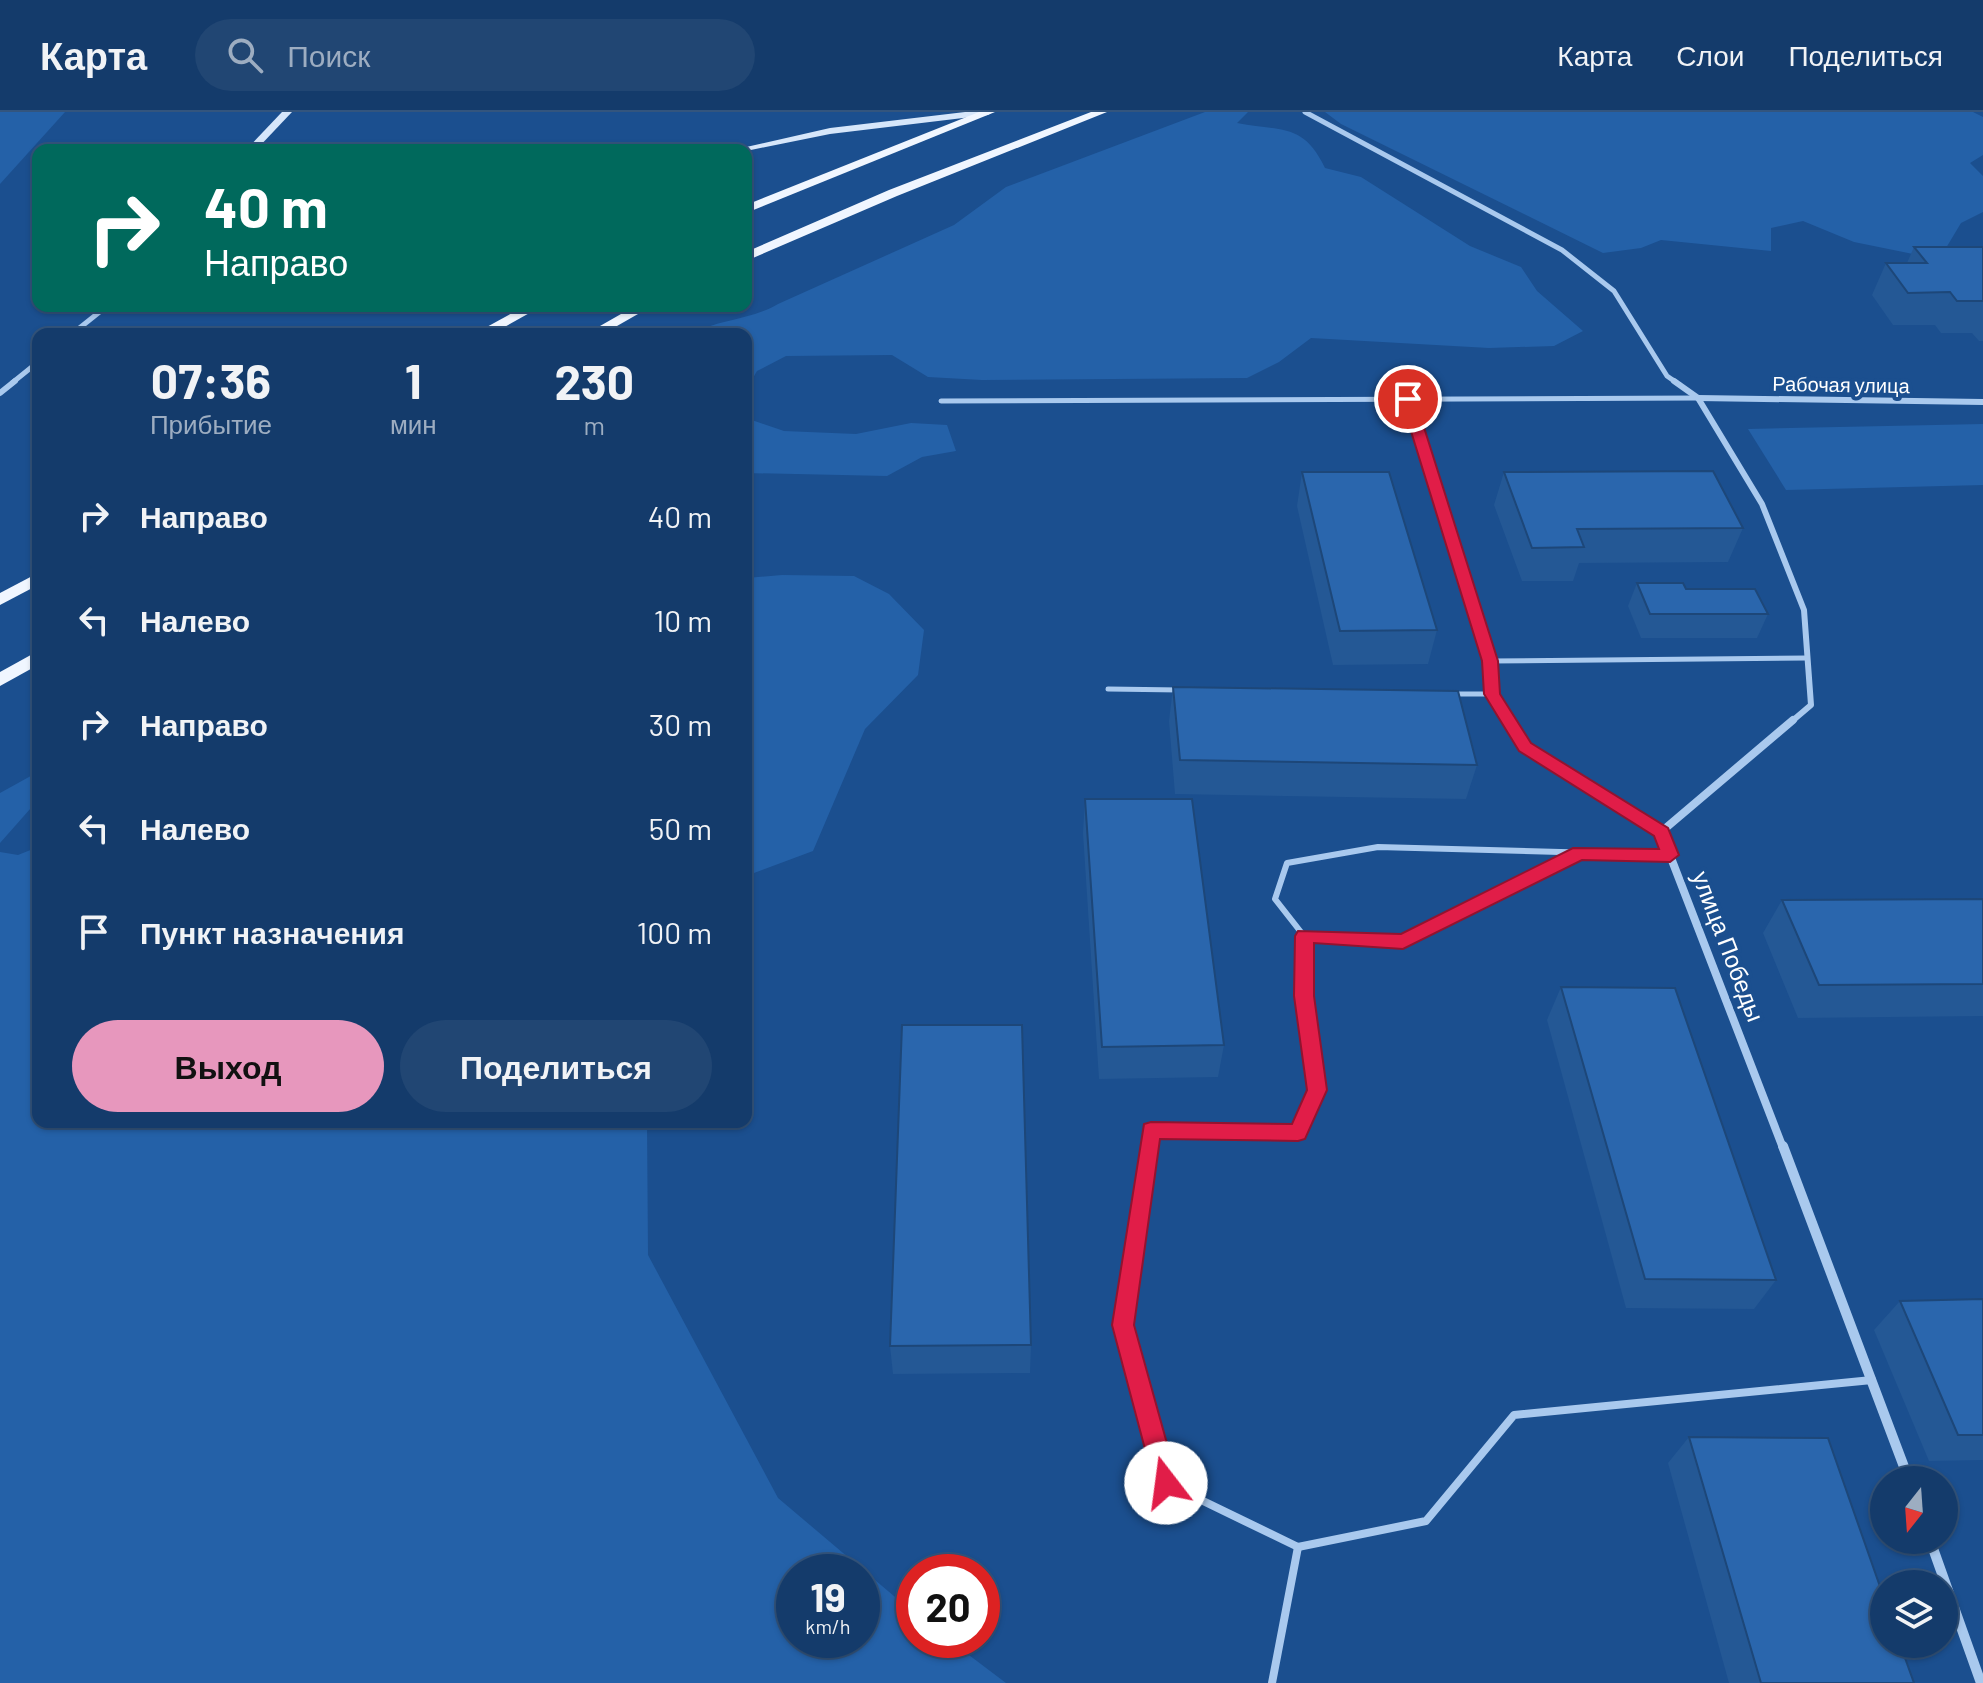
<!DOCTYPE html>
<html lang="ru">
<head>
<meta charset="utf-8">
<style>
  :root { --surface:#143b6b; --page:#214673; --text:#f1f3f6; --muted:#9dadc1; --line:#33557e; --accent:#e797bd }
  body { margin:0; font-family:Barlow,sans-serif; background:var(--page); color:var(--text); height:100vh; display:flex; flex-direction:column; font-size:30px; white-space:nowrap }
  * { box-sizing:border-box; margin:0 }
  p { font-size:26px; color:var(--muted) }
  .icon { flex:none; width:44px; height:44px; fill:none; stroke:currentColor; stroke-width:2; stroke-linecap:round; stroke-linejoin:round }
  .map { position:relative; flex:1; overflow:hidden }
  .panel { position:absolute; left:32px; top:216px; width:720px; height:800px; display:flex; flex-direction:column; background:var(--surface); border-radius:16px; box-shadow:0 2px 6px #0004,0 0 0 2px var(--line) }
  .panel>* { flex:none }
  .guide { position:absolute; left:32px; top:32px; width:720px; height:168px; border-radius:16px; box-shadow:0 2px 6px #0004,0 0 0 2px var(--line); background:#00695c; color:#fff; overflow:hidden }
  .needle { width:52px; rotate:197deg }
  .buttons { position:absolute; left:1870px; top:1354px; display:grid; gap:16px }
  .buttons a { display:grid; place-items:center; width:88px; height:88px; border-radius:50%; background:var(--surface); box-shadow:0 2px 6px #0004,0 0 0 2px var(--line); font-size:40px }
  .speed { position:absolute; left:776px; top:1442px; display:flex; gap:16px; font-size:40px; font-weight:700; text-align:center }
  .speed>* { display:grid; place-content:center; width:104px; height:104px; border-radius:50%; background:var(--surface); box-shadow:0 2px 6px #0004,0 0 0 2px var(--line); line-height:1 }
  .speed small { font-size:20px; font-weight:400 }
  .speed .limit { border:12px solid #d22; background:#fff; color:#111 }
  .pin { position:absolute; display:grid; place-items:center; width:68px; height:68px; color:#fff; margin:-34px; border:4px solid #fff; border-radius:50%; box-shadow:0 2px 8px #0007 }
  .me { position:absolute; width:88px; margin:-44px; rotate:345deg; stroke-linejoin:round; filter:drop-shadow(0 0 6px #0008) }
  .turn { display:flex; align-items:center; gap:28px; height:168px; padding:0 40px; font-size:36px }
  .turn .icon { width:104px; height:104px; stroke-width:2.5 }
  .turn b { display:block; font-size:56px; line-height:68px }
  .eta { display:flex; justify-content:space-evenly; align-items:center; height:136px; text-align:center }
  .eta b { font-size:48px; font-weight:700; line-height:56px }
  .action { display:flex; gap:16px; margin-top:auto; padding:16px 40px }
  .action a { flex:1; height:92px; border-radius:48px; background:var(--accent); color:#111; font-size:32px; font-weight:700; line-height:92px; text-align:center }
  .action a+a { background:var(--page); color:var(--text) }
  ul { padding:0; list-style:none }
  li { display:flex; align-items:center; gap:24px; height:104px; padding:0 40px }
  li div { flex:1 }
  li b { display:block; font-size:30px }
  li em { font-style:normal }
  header { display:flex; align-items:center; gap:48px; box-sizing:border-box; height:112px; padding:0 40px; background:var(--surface); border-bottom:2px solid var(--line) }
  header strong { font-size:38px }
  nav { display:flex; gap:44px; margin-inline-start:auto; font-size:28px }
  .search { width:560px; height:72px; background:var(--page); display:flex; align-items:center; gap:20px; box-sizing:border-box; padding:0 28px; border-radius:44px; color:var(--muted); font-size:30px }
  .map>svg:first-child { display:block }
  .green { fill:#2461a8; fill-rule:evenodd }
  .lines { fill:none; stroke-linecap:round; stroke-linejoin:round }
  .lane-far2 { stroke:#a9c9ee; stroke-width:5 }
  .lane-far1 { stroke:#a9c9ee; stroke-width:6 }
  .lane { stroke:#a9c9ee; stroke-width:8 }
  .street-far3 { stroke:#a9c9ee; stroke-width:5 }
  .street-far2 { stroke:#a9c9ee; stroke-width:6 }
  .street-far1 { stroke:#a9c9ee; stroke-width:8 }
  .street { stroke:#a9c9ee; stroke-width:10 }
  .secondary { fill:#d6e6fa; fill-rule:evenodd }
  .primary { fill:#f0f6ff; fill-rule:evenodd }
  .wall { fill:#245895 }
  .building { fill:#2a66ad; stroke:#1d4779; stroke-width:2 }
  .route { fill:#e11d48; stroke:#92132f; stroke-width:2 }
  .labels { text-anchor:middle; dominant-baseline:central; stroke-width:8; stroke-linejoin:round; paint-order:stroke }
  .far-street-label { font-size:20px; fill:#fff; stroke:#1b4f8f }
  .street-label { font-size:24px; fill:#fff; stroke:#1b4f8f }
</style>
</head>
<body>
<header>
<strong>Карта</strong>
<div class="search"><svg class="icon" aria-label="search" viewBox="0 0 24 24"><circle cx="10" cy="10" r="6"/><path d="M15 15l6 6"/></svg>Поиск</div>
<nav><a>Карта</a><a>Слои</a><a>Поделиться</a></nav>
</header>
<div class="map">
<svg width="1983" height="1571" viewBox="0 0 1983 1571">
  <rect width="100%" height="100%" fill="#1b4f8f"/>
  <g class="green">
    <path d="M0,0H65L0,72Z"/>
    <path d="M1205,0H1248L1237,11C1281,20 1303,10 1325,56L1361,65L1470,134L1521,155L1537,179L1583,219L1554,234L1489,236L1311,226L1279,250L1247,266L982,268L928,265L892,243L786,244L757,259L746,278V222H691C719,207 751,208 778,192L954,113L1006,75Z"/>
    <path d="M1325,0H1973L1983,5V43L1970,51L1983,64V100L1961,111L1946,136L1913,142L1854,130L1803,109L1771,116V139L1661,128L1641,136L1603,141L1341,12Z"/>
    <path d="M746,306L784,319L856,322L911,311L947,313L956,339L922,345L887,364L746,361Z"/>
    <path d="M1983,312V373L1786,378L1748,317Z"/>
    <path d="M782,463L854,464L889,482L924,518L918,563L865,617L813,739L746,764V466Z"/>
    <path d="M38,660V688L0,731V681Z"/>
    <path d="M38,735V1010H647L648,1143L778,1386L914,1501V1528H949L1006,1571H0V740L18,743ZM862,1460V1528H794V1460Z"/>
  </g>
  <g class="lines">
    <g class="lane-far2">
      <path d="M1408,287L1490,549L1492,582H1451"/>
      <path d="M941,289L1698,286"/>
      <path d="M1490,549L1807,546"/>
      <path d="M1108,577L1180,578"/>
      <path d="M1492,582L1510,610"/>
    </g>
    <g class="lane-far1">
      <path d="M1508,608L1525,635L1661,720"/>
      <path d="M1579,741L1403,830L1304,824L1275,787L1287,751L1378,735L1670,743"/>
      <path d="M1148,1036L1151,1019L1298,1020L1317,978L1304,884V824"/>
    </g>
    <g class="lane">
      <path d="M1149,1034L1123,1213L1166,1371L1298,1435L1426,1409L1514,1303L1872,1268"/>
      <path d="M1272,1571L1298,1435"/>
    </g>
    <g class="street-far3">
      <path d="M1305,0L1562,138L1614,179L1667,264L1677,271"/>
      <path d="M72,222L107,194"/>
      <path d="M12,271L38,250"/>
    </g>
    <g class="street-far2">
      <path d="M1674,269L1698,286L1762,392L1804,498L1811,593L1791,610"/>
      <path d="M0,281L15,269"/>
      <path d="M1698,286L1983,290"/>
    </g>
    <path class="street-far1" d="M1783,1036L1661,720L1793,608"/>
    <g class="street">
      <path d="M1783,1034L1909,1368"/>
      <path d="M1930,1428L1981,1571"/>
    </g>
    <g class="secondary">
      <path d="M282,0H292L256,38H246Z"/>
      <path d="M965,0H993L988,3L830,22L746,39L733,38L830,16Z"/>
    </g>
    <g class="primary">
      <path d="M979,0H995L746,101V93Z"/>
      <path d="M1091,0H1107L897,84L746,149V140L889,78Z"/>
      <path d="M525,194H542L492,222H474Z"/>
      <path d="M635,194H652L603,222H586Z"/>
      <path d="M38,461V473L0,493V481Z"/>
      <path d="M38,539V553L0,574V560Z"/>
    </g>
  </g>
  <g class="wall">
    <path d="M1914,135H1983V229H1979L1972,221H1941L1935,213H1893L1872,183L1886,151H1907Z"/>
    <path d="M1302,360L1437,518L1428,552L1333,553L1297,394Z"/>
    <path d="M1504,360L1743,416L1728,450L1579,451L1573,469H1522L1494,393Z"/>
    <path d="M1637,471L1686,477L1768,502L1757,526H1641L1628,494Z"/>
    <path d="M1173,575L1477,653L1466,687L1175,682L1169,609Z"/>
    <path d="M1085,687L1224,933L1218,965L1099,967L1083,721Z"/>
    <path d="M1983,787V904L1798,906L1763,821L1782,788Z"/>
    <path d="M1561,875L1776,1168L1754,1197L1626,1196L1547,908Z"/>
    <path d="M1983,1187V1348L1929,1349L1874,1218L1900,1189Z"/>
    <path d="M1031,1233L1030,1261L893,1262L890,1234Z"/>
    <path d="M1689,1325L1914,1571H1729L1668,1351Z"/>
  </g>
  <g class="building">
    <path d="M1914,135H1983V189H1957L1950,180L1908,181L1886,151H1927Z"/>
    <path d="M1713,359L1743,416L1577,417L1584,435L1532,436L1504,360Z"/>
    <path d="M1302,360H1389L1437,518L1340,519Z"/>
    <path d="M1637,471H1683L1686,477H1755L1768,502H1650Z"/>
    <path d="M1173,575L1458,579L1477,653L1180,648Z"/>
    <path d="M1085,687H1192L1224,933L1102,935Z"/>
    <path d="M1983,787V872L1819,873L1782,788Z"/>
    <path d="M1561,875L1675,876L1776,1168L1645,1167Z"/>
    <path d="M902,913H1022L1031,1233L890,1234Z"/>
    <path d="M1983,1187V1323H1958L1900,1189Z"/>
    <path d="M1689,1325L1828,1326L1884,1486V1532H1900L1914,1571H1761Z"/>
  </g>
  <path class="route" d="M1408,283L1415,287L1498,549L1500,582L1531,631L1668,716L1679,743L1670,750L1582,748L1403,837L1314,831V884L1327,978L1305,1027L1298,1029L1160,1027L1134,1213L1178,1371L1174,1379L1166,1383L1157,1379L1154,1371L1112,1213L1144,1012L1151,1010L1292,1012L1307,978L1294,884L1295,824L1298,819L1401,822L1573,736L1659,737L1654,724L1519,639L1484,582L1482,549L1401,287Z"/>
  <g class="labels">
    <g class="far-street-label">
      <text transform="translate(1841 272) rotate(1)">Рабочая улица</text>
    </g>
    <g class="street-label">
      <text transform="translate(1729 834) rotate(69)">улица Победы</text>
    </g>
  </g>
</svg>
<div class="buttons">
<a><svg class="needle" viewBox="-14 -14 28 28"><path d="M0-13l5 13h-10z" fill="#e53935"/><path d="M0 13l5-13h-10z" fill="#9dadc1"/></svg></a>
<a><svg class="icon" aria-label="layers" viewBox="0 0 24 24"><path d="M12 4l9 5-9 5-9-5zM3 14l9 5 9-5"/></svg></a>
</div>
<div class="speed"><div>19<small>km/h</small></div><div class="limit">20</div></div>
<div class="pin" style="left:1408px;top:287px;background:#d93025"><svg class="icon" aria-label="arrive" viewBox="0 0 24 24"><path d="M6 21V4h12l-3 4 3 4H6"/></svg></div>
<svg class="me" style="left:1166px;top:1371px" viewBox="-20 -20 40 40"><circle r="19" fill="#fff"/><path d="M0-13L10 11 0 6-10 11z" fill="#e11d48"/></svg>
<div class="guide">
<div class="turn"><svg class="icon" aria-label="right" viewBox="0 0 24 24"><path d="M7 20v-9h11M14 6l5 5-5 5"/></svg><div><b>40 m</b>Направо</div></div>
</div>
<section class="panel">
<div class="eta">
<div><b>07:36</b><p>Прибытие</p></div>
<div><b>1</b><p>мин</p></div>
<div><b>230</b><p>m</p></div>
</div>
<ul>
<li><svg class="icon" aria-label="right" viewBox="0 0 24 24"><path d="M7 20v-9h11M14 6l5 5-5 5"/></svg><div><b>Направо</b></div><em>40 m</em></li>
<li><svg class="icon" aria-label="left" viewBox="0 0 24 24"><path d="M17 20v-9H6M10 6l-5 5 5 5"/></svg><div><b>Налево</b></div><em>10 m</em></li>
<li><svg class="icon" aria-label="right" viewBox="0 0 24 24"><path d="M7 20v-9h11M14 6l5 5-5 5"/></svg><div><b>Направо</b></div><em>30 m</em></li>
<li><svg class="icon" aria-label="left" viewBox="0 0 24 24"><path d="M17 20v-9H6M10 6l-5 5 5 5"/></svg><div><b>Налево</b></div><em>50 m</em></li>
<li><svg class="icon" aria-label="arrive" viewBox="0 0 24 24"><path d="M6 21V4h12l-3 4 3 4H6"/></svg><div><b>Пункт назначения</b></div><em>100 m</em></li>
</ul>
<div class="action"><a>Выход</a><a>Поделиться</a></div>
</section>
</div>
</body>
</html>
